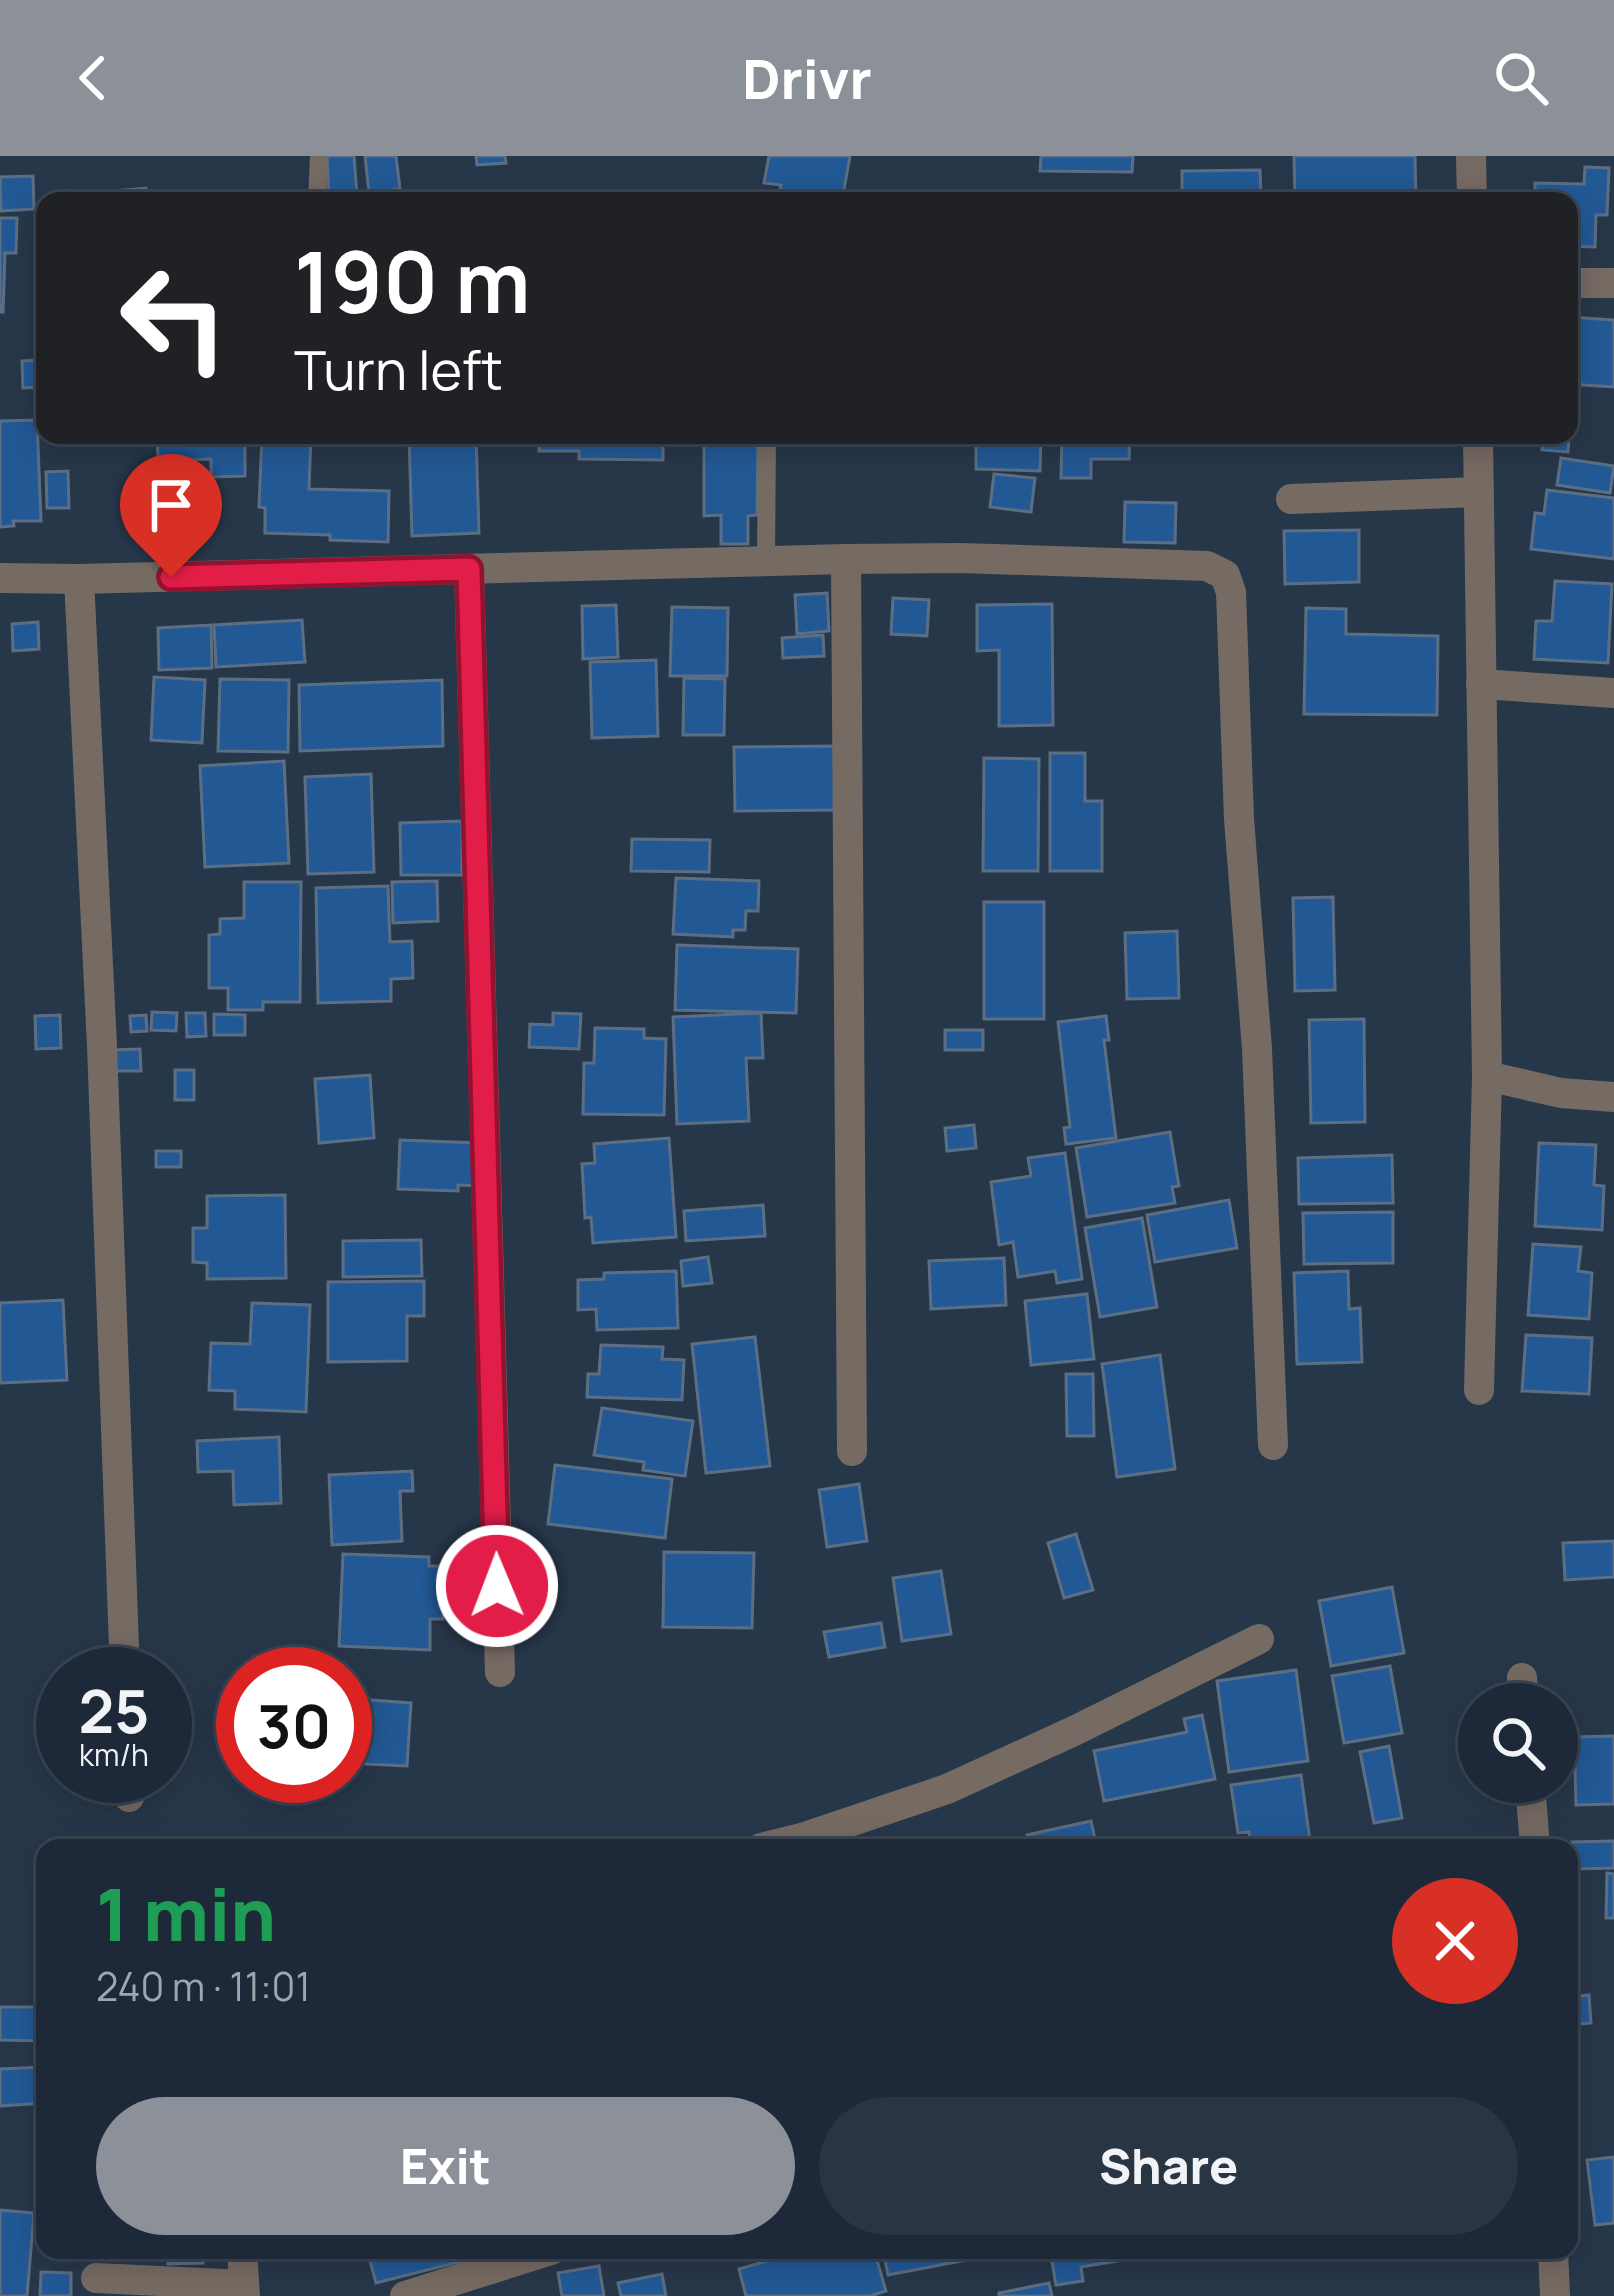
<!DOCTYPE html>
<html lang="en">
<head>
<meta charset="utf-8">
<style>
  :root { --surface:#1d2938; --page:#2a3543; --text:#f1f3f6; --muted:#a0a6ae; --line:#3b4553; --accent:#8c9099 }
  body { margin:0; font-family:Manrope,sans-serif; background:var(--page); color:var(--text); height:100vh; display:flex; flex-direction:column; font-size:45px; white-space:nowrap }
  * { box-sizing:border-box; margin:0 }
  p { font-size:39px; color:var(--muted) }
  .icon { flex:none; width:66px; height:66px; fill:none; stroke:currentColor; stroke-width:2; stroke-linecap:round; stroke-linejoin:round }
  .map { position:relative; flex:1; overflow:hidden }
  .side { position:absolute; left:36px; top:1683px; width:1542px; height:420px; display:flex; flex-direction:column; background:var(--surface); border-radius:24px; box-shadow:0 6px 30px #0003,0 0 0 3px var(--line) }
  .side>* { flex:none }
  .banner { position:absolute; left:36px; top:36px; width:1542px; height:252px; border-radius:24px; box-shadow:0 6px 30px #0003,0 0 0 3px var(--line); background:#202124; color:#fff; overflow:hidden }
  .tools { position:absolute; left:1458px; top:1527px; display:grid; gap:24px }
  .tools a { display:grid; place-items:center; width:120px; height:120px; border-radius:50%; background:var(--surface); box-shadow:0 6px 30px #0003,0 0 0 3px var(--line); font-size:60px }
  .speed { position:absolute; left:36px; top:1491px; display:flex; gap:24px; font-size:60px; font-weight:700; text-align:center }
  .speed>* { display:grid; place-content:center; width:156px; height:156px; border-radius:50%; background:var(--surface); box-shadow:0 6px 30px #0003,0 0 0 3px var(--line); line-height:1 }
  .speed small { font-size:30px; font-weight:400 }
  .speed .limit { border:18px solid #d22; background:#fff; color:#111 }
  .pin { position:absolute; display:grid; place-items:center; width:102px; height:102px; color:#fff; margin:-123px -51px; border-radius:50% 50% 50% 0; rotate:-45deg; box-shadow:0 0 12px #0007 }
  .pin .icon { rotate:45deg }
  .me { position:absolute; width:132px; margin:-66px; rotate:359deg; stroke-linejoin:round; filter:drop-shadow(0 0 9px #0008) }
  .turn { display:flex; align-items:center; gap:42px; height:252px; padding:0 60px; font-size:54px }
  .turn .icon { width:156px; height:156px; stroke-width:2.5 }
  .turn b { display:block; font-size:84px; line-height:102px }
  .round { display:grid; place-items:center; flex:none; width:126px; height:126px; border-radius:63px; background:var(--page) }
  .overview { display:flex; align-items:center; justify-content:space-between; height:204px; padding:0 60px }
  h1 { font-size:72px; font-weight:800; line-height:90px; color:#1e9e55 }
  .button { display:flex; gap:24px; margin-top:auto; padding:24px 60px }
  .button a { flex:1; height:138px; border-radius:72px; background:var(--accent); color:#fff; font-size:48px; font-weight:800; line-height:138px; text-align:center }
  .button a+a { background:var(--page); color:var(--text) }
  header { display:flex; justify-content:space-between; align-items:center; height:156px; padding:0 60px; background:var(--accent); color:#fff; font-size:54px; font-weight:800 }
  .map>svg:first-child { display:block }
  .building { fill:#225995; stroke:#5c6e84; stroke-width:3 }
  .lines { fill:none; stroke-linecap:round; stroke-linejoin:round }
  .service { stroke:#766b63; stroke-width:18 }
  .minor { stroke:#766b63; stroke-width:30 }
  .route-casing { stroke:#92132f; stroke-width:30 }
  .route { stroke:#e11d48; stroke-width:21 }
</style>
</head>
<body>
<header><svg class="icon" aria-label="back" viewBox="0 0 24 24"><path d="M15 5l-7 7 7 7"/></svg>Drivr<svg class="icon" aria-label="search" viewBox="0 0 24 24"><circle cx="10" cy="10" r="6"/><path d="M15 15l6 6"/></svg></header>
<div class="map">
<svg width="1614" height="2140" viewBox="0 0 1614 2140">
  <rect width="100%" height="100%" fill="#27374a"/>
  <g class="building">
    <path d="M327,0H354L357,39L329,41Z"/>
    <path d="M365,0H396L400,33L369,37Z"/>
    <path d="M476,0H505L506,7L477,9Z"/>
    <path d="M769,0H850L842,45H778L781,29L764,27Z"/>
    <path d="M1041,0H1133L1132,16L1040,15Z"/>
    <path d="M1294,0H1415L1416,45H1295Z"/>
    <path d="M1585,11L1609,12L1607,59H1596L1595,91L1569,90V45H1535V27L1584,28Z"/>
    <path d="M1260,14L1261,39L1273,38V45H1182V15Z"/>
    <path d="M33,20L34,53L1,55L0,21Z"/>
    <path d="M146,32L147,45H88L87,37Z"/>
    <path d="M264,35H298V45H265Z"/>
    <path d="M0,62H17L16,97H5L3,156H0Z"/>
    <path d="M1569,161L1614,164V231L1569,228Z"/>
    <path d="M41,204L42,231L23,232L22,205Z"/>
    <path d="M1569,255H1571L1568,296L1542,294L1544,279H1569Z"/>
    <path d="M37,264L41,365H13L14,370L0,371V265Z"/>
    <path d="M157,279H250V285H245V320L211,321V303L158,305Z"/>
    <path d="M262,279H311L309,333L389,335L388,386L330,384V379L265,377V352L259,351Z"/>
    <path d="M409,279H476L479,377L412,380Z"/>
    <path d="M540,279H663V304L579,303V295H539Z"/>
    <path d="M704,279H758L757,359L748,360V388H721V359L704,360Z"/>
    <path d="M976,279H1041L1040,315L976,313Z"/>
    <path d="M1062,279H1130L1129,303H1091V322H1061Z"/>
    <path d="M1287,279H1355V285L1288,288Z"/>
    <path d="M1382,279H1405L1404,289L1381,288Z"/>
    <path d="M1561,302L1614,310L1610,337L1557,329Z"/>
    <path d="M68,315L69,352H47L46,316Z"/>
    <path d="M994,318L1035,322L1031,356L990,351Z"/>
    <path d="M1547,334L1614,342V403L1531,393L1535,357L1544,358Z"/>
    <path d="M1125,346L1176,347L1175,387L1124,386Z"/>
    <path d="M1359,374V426L1285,428L1284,375Z"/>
    <path d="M1555,425L1612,428L1608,507L1534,503L1536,465H1552Z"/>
    <path d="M827,437L829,475L797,478L795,439Z"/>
    <path d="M893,442L929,444L927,480L891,478Z"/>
    <path d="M1052,448L1053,569L999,570V494L977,495V449Z"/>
    <path d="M616,449L618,501L583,503L582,450Z"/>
    <path d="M672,451L728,452L727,520H670Z"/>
    <path d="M1306,452L1346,453V478L1438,480L1437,559L1304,558Z"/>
    <path d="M302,464L305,506L216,511L214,469Z"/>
    <path d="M38,466L39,493L13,495L12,468Z"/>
    <path d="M211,469L212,512L159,514L158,472Z"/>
    <path d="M823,479L824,500L783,502L782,482Z"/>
    <path d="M656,504L658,580L592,582L590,506Z"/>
    <path d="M154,521L205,524L202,587L151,584Z"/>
    <path d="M684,522L725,523L724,579H683Z"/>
    <path d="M220,523L289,524L288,596L218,595Z"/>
    <path d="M442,524L443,590L300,595L299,529Z"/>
    <path d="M835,590L836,654L735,655L734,591Z"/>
    <path d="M1050,597H1085V645H1102V715H1050Z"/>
    <path d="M984,602L1039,603L1038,715H983Z"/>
    <path d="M284,605L289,707L205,711L200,610Z"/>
    <path d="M371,618L374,716L308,718L305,621Z"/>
    <path d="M462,665V719H401L400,667Z"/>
    <path d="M632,683L710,684L709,716L631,715Z"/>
    <path d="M676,722L759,725L758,755H746L745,774H733V781L673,778Z"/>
    <path d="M437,725L438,765L393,767L392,726Z"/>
    <path d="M244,726H301L300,846H263V854H228V832H209V779L220,778V763L244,762Z"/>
    <path d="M388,730L390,786L412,785L413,822L391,823V845L318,847L316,732Z"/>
    <path d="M1333,741L1335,834L1295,835L1293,742Z"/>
    <rect x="984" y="746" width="60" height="117"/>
    <path d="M1177,775L1179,842L1127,843L1125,777Z"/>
    <path d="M677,789L798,793L796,857L675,854Z"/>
    <path d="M152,856L177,857L176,875L151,874Z"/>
    <path d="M186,857H205L206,880L187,881Z"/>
    <path d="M553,857L581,858L579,893L529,891L530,868L553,869Z"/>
    <path d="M761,857L763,902H746L749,965L677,968L673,861Z"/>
    <path d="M214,858L245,859V879H214Z"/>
    <path d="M60,859L61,892L36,893L35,860Z"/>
    <path d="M146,859L147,875L131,876L130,860Z"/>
    <path d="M1106,860L1109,884H1104L1116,982L1066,988L1064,972L1070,971L1058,866Z"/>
    <path d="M1364,863L1365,966L1311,967L1309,864Z"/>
    <path d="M595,872L644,873V882L666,883L664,959L583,958L584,907H594Z"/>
    <rect x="945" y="874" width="38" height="20"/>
    <path d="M140,893L141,915H108V894Z"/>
    <rect x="175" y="914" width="19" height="30"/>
    <path d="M370,919L374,982L319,987L315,923Z"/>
    <path d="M974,969L976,992L947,995L945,972Z"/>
    <path d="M1170,976L1179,1030L1172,1031L1175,1047L1087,1061L1076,992Z"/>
    <path d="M669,982L676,1081L593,1087L591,1061L585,1062L582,1008L595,1007L594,988Z"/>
    <path d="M400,984L480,987L478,1030L458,1029V1035L398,1033Z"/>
    <path d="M1539,987L1596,989L1594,1029L1604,1030L1602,1074L1535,1070Z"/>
    <rect x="156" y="995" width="25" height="16"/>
    <path d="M1065,997L1082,1123L1057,1127L1055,1115L1018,1121L1013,1086L999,1089L991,1026L1031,1020L1028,1002Z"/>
    <path d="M1392,999L1393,1047L1299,1048L1298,1002Z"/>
    <path d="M285,1039L286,1122L207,1123V1107L193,1106V1072H207V1040Z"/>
    <path d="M1229,1044L1237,1092L1155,1106L1147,1059Z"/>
    <path d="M763,1049L765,1080L686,1085L684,1055Z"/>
    <path d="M1393,1056V1107L1304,1108L1303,1057Z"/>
    <path d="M1142,1062L1157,1151L1100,1161L1085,1072Z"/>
    <path d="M421,1084L422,1120L343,1121V1085Z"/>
    <path d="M1533,1088L1581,1091L1578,1115L1592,1117L1589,1163L1528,1159Z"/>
    <path d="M708,1101L712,1127L683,1130L681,1105Z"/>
    <path d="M1004,1102L1006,1149L931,1153L929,1105Z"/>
    <path d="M676,1115L678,1172L597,1174L596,1153L578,1154V1124L604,1123V1117Z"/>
    <path d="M1348,1115L1349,1153L1360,1152L1362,1206L1297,1208L1294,1117Z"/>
    <path d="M424,1125V1160H407V1205L328,1206V1126Z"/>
    <path d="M1087,1138L1094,1203L1031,1209L1025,1145Z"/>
    <path d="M63,1144L67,1224L0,1227V1147Z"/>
    <path d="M252,1147L310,1149L306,1256L235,1253V1235L209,1234L211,1187L250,1188Z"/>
    <path d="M1526,1179L1592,1182L1589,1238L1522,1235Z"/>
    <path d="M755,1181L770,1310L706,1317L692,1188Z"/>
    <path d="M601,1189L663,1191L662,1203L684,1204L682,1244L587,1241L588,1218H599Z"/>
    <path d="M1160,1199L1175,1313L1117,1321L1102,1208Z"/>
    <path d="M1066,1218H1093L1094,1280H1067Z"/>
    <path d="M602,1252L693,1265L685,1320L643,1314L644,1306L594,1299Z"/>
    <path d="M279,1281L281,1347L234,1349L233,1315L198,1316L197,1285Z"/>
    <path d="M555,1309L672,1323L665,1382L548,1368Z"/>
    <path d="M412,1315L413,1335H400L402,1385L332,1389L329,1319Z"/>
    <path d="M859,1328L867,1385L827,1391L819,1334Z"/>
    <path d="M1076,1378L1093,1434L1064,1442L1048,1387Z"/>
    <path d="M1614,1385V1421L1565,1424L1563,1387Z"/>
    <path d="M664,1396L754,1397L752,1472L663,1471Z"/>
    <path d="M343,1398L429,1401V1410H445L443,1463H430V1494L339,1490Z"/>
    <path d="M941,1415L951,1478L902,1485L893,1422Z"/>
    <path d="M1392,1431L1404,1497L1331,1510L1319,1445Z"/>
    <path d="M881,1467L885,1491L829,1501L824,1476Z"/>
    <path d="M1390,1510L1402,1577L1344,1587L1332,1520Z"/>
    <path d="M1296,1514L1308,1605L1229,1616L1217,1525Z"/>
    <path d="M345,1542L411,1547L407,1610L345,1607Z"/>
    <path d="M1202,1559L1215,1623L1104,1645L1094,1595L1187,1576L1184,1563Z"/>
    <path d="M1614,1580V1648L1576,1649L1574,1581Z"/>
    <path d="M1389,1590L1402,1662L1374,1667L1360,1596Z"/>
    <path d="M1301,1619L1311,1692H1251L1249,1676L1238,1677L1231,1629Z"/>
    <path d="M1091,1665L1097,1692H1030L1027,1679Z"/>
    <path d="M1614,1685V1712L1572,1713V1686Z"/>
    <path d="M1607,1717L1614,1718V1762H1606Z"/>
    <path d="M1589,1839L1591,1867L1569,1869V1841Z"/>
    <path d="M0,1851H45V1885L0,1884Z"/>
    <path d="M43,1911L45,1947L0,1950V1913Z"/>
    <path d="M1614,2001V2067L1595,2069L1587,2004Z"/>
    <path d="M0,2054L34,2057L27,2140H0Z"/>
    <path d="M63,2094H153V2104L63,2103Z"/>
    <path d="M168,2094H202L203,2107L168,2108Z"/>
    <path d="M367,2094H469L471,2103L376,2127Z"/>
    <path d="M782,2094H874L886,2135L870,2140H746L739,2113L784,2100Z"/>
    <path d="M883,2094H971L972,2103L888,2119Z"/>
    <path d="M982,2094H1043L984,2104Z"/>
    <path d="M1050,2094H1127L1129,2103L1081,2111L1083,2125L1056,2129Z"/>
    <path d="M1135,2094H1197L1137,2104Z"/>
    <path d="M1223,2094H1274L1224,2103Z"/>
    <path d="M599,2110L604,2140H562L558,2117Z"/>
    <path d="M41,2116L71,2117V2140H40Z"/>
    <path d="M662,2118L666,2140H621L618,2127Z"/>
    <path d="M1049,2127L1052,2140H999V2137Z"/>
  </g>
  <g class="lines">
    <g class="service">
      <path d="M317,45L319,0"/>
      <path d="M766,404L767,279"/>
    </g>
    <g class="minor">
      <path d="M1471,0L1472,45"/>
      <path d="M1569,127H1614"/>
      <path d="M1478,279L1487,920L1479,1234"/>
      <path d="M1291,343L1478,336"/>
      <path d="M846,403L852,1295"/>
      <path d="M469,413L500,1516"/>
      <path d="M0,422L79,423L846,403L960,402L1207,410L1225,419L1231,436L1239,663L1257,893L1273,1289"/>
      <path d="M79,423L102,890L125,1518"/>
      <path d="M1481,528L1614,537"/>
      <path d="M1487,920L1561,937L1614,941"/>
      <path d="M1522,1522L1524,1548"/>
      <path d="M128,1620L129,1641"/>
      <path d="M1530,1626L1535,1692"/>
      <path d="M761,1692L805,1681L947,1633L1076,1574L1259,1483"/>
      <path d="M242,2094L245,2140"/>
      <path d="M1553,2094L1555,2140"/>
      <path d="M96,2122L244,2129"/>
      <path d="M405,2140L551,2094"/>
    </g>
  </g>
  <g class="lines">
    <g class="route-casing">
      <path id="route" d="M171,421L469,413L497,1430"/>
    </g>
    <use href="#route" class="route"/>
  </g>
</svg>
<div class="tools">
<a><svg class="icon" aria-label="search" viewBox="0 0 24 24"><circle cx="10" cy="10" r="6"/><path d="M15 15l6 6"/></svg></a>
</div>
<div class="speed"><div>25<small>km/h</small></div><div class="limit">30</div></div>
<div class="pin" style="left:171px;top:421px;background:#d93025"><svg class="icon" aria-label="arrive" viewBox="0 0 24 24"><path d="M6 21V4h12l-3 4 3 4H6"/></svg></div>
<svg class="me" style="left:497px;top:1430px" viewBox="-20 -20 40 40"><circle r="17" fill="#e11d48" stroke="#fff" stroke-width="3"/><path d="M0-11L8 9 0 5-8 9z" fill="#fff"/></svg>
<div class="banner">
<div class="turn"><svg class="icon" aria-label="left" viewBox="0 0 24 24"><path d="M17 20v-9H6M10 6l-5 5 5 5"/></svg><div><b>190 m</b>Turn left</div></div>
</div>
<section class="side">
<div class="overview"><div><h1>1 min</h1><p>240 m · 11:01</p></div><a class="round" style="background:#d93025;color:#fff"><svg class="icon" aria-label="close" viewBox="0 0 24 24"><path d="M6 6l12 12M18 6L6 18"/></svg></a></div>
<div class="button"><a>Exit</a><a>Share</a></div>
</section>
</div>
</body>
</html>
